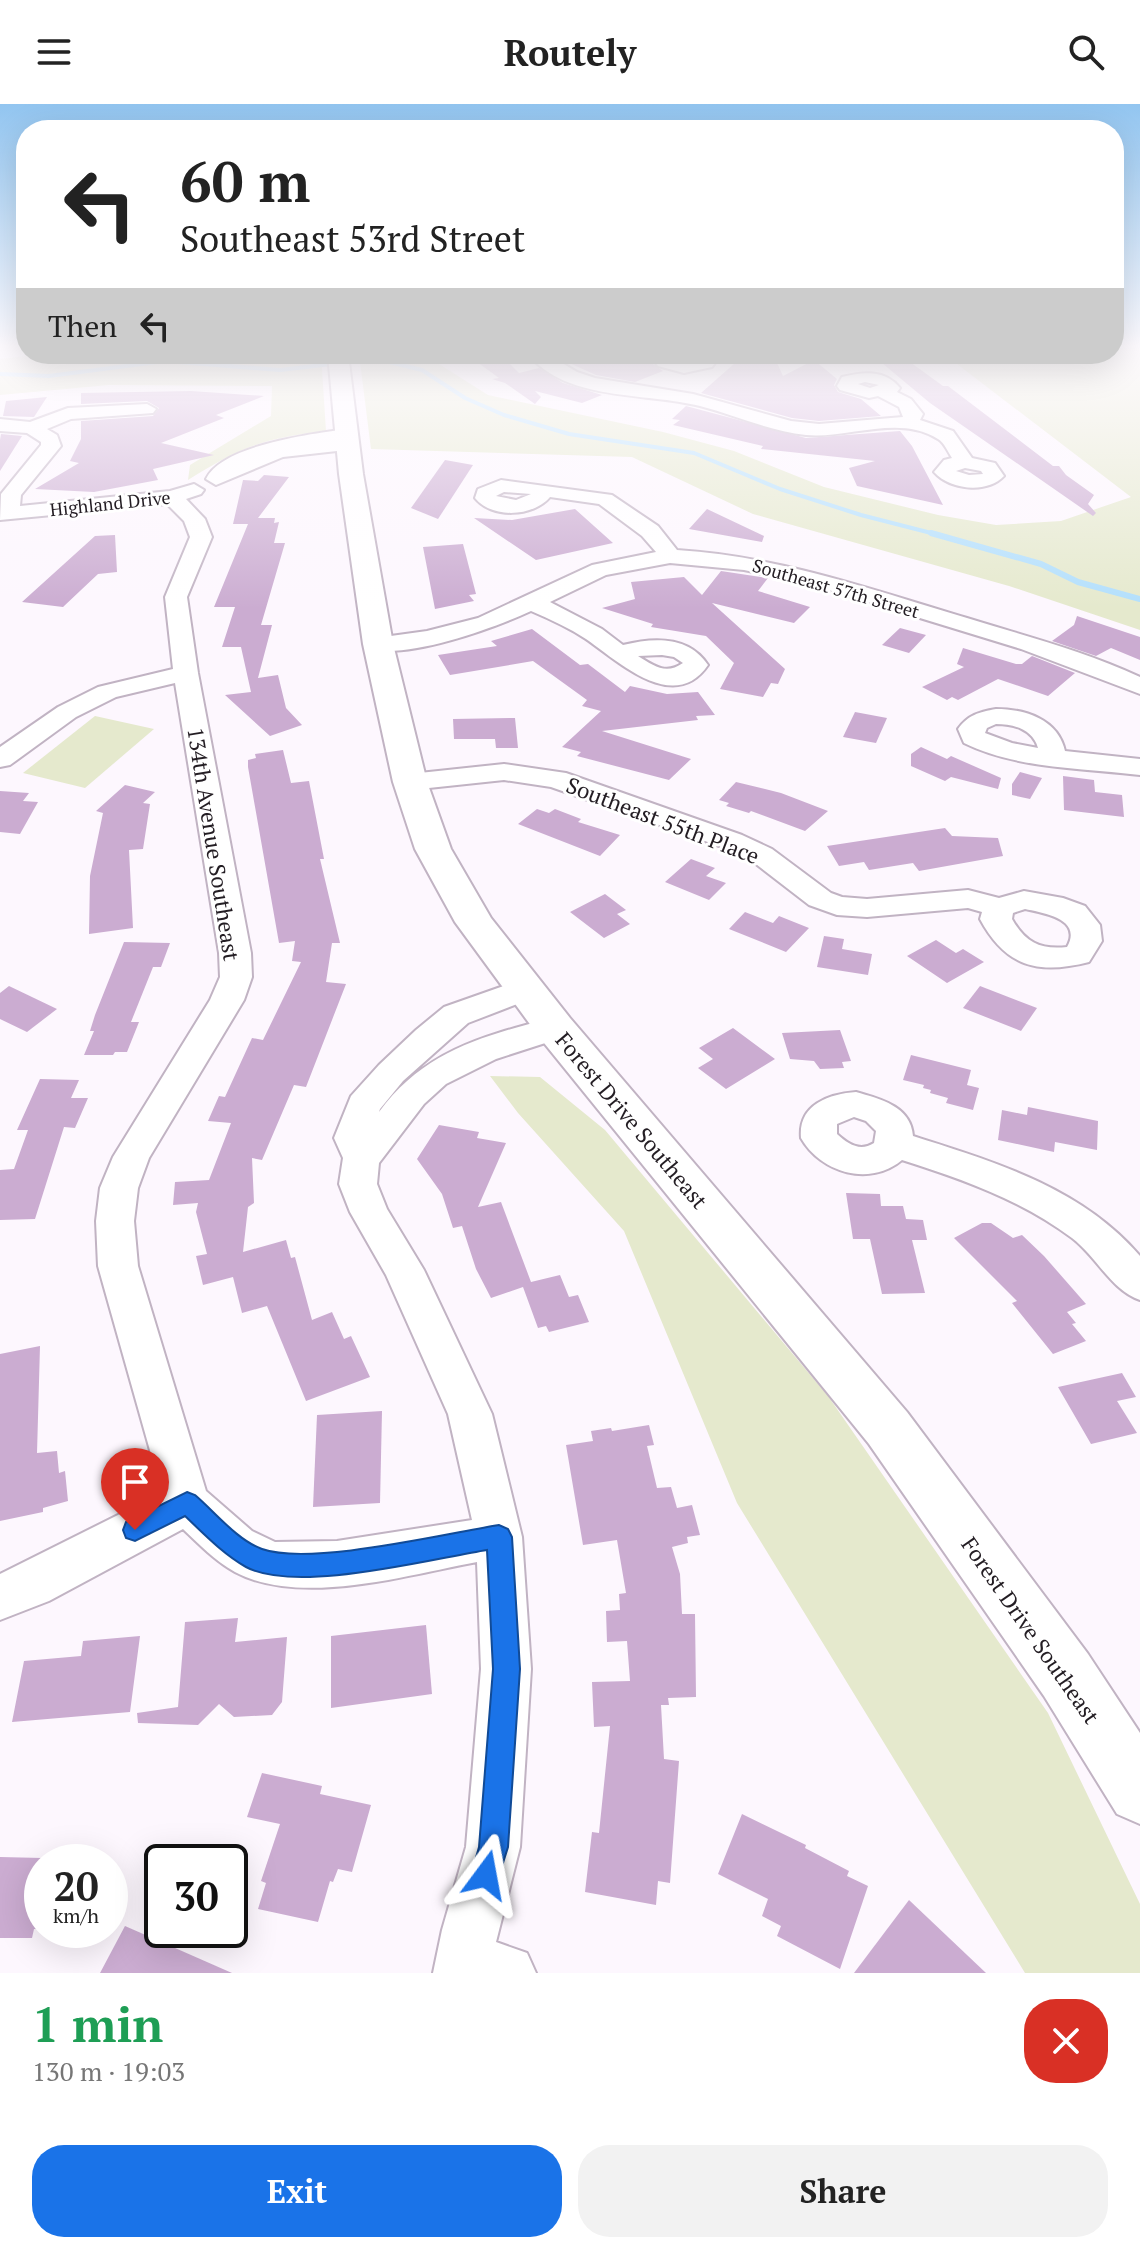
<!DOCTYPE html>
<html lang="en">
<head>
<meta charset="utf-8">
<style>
  :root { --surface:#fff; --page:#f2f2f2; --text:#222; --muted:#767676; --accent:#1a73e8 }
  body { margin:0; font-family:"PT Serif",serif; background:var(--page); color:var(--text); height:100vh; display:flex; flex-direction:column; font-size:30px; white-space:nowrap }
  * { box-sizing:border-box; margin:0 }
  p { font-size:26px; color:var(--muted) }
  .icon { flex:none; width:44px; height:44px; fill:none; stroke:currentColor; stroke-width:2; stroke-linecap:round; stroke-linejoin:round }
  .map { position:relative; height:1869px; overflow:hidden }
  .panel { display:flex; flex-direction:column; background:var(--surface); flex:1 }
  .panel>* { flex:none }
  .hud { position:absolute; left:16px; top:16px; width:1108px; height:244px; border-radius:32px; box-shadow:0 8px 32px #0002; background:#fff; color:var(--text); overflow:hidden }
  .speed { position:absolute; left:24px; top:1740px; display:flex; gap:16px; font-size:40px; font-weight:700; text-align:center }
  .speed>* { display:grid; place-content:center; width:104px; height:104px; border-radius:50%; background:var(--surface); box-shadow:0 8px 32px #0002; line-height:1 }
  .speed small { font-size:20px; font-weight:400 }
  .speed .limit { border:4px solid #111; border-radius:12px; background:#fff; color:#111 }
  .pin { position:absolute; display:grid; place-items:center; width:68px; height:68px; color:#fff; margin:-82px -34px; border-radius:50% 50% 50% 0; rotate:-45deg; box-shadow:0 0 8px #0007 }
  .pin .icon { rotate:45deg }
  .me { position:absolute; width:88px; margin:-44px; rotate:13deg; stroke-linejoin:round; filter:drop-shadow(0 0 6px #0008) }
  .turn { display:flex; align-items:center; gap:28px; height:168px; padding:0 32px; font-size:36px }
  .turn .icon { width:104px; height:104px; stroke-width:2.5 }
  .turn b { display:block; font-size:56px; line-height:68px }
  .then { display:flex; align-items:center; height:76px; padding:0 32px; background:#0003; gap:16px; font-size:30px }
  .round { display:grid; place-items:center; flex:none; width:84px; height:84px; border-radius:32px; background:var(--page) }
  .head { display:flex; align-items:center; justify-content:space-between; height:136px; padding:0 32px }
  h1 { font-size:48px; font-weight:600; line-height:60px; color:#1e9e55 }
  .cta { display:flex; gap:16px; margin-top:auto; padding:16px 32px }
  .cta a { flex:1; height:92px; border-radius:32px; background:var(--accent); color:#fff; font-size:32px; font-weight:600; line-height:92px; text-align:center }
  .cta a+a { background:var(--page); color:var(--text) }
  header { display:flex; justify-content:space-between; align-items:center; height:104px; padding:0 32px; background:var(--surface); font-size:36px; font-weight:600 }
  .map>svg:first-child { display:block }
  .green { fill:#e5e9cd }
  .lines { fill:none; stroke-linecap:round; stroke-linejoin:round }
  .stream-far1 { stroke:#b2dffc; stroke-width:4 }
  .stream { stroke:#b2dffc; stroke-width:6 }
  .building { fill:#cbacd1 }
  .minor-casing { stroke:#c1b3c3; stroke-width:4 }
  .major-casing { stroke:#c1b3c3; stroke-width:4 }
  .minor { fill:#fff; fill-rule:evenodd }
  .major { fill:#fff; fill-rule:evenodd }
  .route { fill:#1a73e8; stroke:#114b97; stroke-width:2 }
  .labels { text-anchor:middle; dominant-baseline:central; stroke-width:6; stroke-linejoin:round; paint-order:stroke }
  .far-street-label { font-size:18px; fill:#231d23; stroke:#fff }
  .street-label { font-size:22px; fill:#231d23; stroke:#fff }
</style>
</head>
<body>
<header><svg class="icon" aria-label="menu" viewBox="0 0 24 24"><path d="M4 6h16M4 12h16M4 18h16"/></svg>Routely<svg class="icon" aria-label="search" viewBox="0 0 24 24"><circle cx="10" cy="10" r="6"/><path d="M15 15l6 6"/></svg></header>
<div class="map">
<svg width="1140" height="1869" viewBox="0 0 1140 1869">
  <rect width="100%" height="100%" fill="#fdf7fe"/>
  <g class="green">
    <path d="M1114,243H1140V526L1009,482L753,410L632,353L371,345L359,250L400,252L439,260L488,291L663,328L734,347L824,383L938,411L996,421L1061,417L1131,393L957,260L882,250H1114Z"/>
    <path d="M45,250H321L326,327C263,334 241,343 188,376L190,361L271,312L272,282L109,281L0,291V255Z"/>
    <path d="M95,612L154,625L85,684L23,669Z"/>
    <path d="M490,972L540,973L605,1026L828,1292L1048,1609L1140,1800V1869H1025L737,1399L624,1127L518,1009Z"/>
  </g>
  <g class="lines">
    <path class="stream-far1" d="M0,270L49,272L165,257L280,266L366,256L389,258L422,266L465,294L504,311L569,330L694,349L780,385L861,411L939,431"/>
    <path class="stream" d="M931,429L1041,460L1078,478L1140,495"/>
  </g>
  <g class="building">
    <path d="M466,250H500L519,269L539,264L563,279L602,291L582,299L535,287L541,293L535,300L505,279L492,275L499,274Z"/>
    <path d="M603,250H656L653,260L663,267L635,278L596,271L567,258Z"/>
    <path d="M773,250L783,272L814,256L837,275L834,281L838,288L861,295L881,312L819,317L792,314L701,289L744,251Z"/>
    <path d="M879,250H899L943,282H948L1053,362H1059L1066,371L1094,391L1088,400L1096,409L1093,412L930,299L876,254Z"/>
    <path d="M191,287L264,292L216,311L224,314L161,339L214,351L153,365L158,376L94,388L35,385L79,359L70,357L81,335V317L153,312L159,304L147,297L81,300V289Z"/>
    <path d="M47,293L34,313L3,312L6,297Z"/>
    <path d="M686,302L806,334L900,327L912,342L943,401L857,382L849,364L875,357L761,345L763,342L673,321L680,316L672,315Z"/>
    <path d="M1,330L22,332L0,367V336Z"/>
    <path d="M445,356L473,361L438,415L411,404Z"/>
    <path d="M264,371L289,373L258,414H275L274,419L279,418L274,439H285L261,521H272L258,574L278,571L286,604L302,621L270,632L225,591L251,588L241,543H222L235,503H214L248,420H233L243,376L258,377Z"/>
    <path d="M575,405L613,439L536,456L474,414L512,416Z"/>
    <path d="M707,405L764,432L762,438L689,425Z"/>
    <path d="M115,431L117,468L98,470L63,503L22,498L95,432Z"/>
    <path d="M463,440L476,490L469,491L474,497L435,505L423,443Z"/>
    <path d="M721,467L768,474L758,487L810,503L794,519L712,499L785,565L778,580L771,579L763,593L720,585L734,559L706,532L651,523L653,520L602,504L635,495L631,478L684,473L702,491Z"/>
    <path d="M1077,512L1140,533V556L1111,544L1096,552L1052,537L1074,521Z"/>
    <path d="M900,524L926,531L909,549L882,541Z"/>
    <path d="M532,525L580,561L588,560L625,588L630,582L667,590L698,588L715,611L696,612L698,616L602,627L691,655L669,676L577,652L581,648L562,643L601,607L582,602L587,596L533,557L450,571L438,551L497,542L491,537Z"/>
    <path d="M963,544L1016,560H1022L1032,552L1075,569L1048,592L998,575L958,596L952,593L947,596L922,583L964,563L957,560Z"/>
    <path d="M855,608L887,614L876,639L843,633Z"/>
    <path d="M515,614L518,644H496L495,635H454L453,615Z"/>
    <path d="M921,643L947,655L951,652L1001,674L998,685L951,673L945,677L911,662V650Z"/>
    <path d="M283,646L291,679L309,677L324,755H320L340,839H332L326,878L346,880L306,983L294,981L262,1056L252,1054L254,1099L248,1103L243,1148L286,1136L291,1154L295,1153L312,1216L332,1208L344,1235L351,1232L370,1273L306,1297L267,1202L242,1209L233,1173L203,1181L196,1152L207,1150L196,1108L198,1099L173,1101L175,1078L209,1076L231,1019L208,1017L219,992L225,993L252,934L263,936L301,858L292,857L295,837L279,839L248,663V656L256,654L255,650Z"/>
    <path d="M1020,668L1042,674L1030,695L1012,691V680Z"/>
    <path d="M1063,672L1094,676L1095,688L1122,691L1124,713L1064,706Z"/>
    <path d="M736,678L781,689L828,707L805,727L751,707L749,709L726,702L729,699L719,696Z"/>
    <path d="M125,681L155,688L143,699L150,700L143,745L129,746L133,824L89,830L90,772L103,709L96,707Z"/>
    <path d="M0,687L29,689L23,697L38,698L20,730L0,728Z"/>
    <path d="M537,705L549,709L555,705L581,715L578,718L620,731L600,752L518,720Z"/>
    <path d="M945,724L952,732L998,734L1003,752L919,767L913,759L869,766L864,758L839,762L827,742Z"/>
    <path d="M691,755L715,764L706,772L726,779L709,796L665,778Z"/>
    <path d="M605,790L626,806L617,810L630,820L604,834L570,808Z"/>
    <path d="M745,808L773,819L779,812L809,824L786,848L729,825Z"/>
    <path d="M824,832L844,835L842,845L872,850L868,871L817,863Z"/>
    <path d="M936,836L956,849L963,845L984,858L947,879L907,852Z"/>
    <path d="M124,838L170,839L161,863H153L131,918H139L127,948H115L113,951H84L94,927H90L95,911Z"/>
    <path d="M9,882L57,905L27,928L0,915V889Z"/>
    <path d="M980,882L1037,904L1021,927L963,904Z"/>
    <path d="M733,924L775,955L726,985L698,964L713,955L699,944Z"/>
    <path d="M840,926L851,957L842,958L844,964L820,965L814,957L790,955L782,929Z"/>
    <path d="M911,951L971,966L967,981L979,984L973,1006L946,999L948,994L930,989L931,986L923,984L924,981L903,976Z"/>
    <path d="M40,975L79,976L71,994H88L75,1024L64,1023L35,1115L0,1116V1066L14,1065L28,1026H17Z"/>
    <path d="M1028,1003L1098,1017L1097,1046L1055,1038L1054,1048L998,1036L1002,1006L1027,1011Z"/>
    <path d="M439,1021L479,1028L477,1034L506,1039L478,1103L501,1098L531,1178L560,1171L569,1193L578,1191L589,1218L549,1228L546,1222L538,1224L523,1183L491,1194L476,1165L462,1122L453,1124L442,1090L417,1055Z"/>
    <path d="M846,1089L880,1090L881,1102H903L906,1115L923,1116L927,1136H912L925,1189L882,1190L870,1135H853Z"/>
    <path d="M982,1119H991L1013,1134L1022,1131L1044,1152L1086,1200L1067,1208L1076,1219L1072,1220L1086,1237L1053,1250L1012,1199L1017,1197L954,1134Z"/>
    <path d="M40,1242L37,1349L57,1347L59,1369L65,1367L68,1397L43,1404V1408L0,1417V1250Z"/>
    <path d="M1122,1269L1136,1293L1117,1297L1137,1329L1091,1340L1058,1283Z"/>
    <path d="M382,1307L380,1399L313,1403L317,1311Z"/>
    <path d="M649,1321L654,1341L647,1342L657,1384L671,1383L677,1404L692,1401L700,1431L687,1433L688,1439L672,1443L680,1470L682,1510H695L696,1593L668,1594L669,1601H661L664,1655L679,1657L670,1779L658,1777L656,1801L585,1788L592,1728L599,1729L610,1622L594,1623L592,1578L630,1577L627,1537L607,1538L606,1507L620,1506L619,1490L626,1489L617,1436L583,1441L566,1341L593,1337L591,1327L611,1324L612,1327Z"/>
    <path d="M238,1514L235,1538L287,1533L282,1598L272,1611L234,1613L219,1600L198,1621L138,1619L137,1609L178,1603L185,1518Z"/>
    <path d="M426,1521L432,1590L331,1604V1532Z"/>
    <path d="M140,1532L130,1608L12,1618L24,1557L81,1552L83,1537Z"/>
    <path d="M262,1669L322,1682L320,1690L371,1701L352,1768L338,1765L333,1778L330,1777L318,1818L258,1805L266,1779L261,1777L280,1720L247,1713Z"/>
    <path d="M742,1710L806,1741L805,1744L849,1767L847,1772L868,1782L840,1865L777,1832L781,1822L762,1812L768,1795L718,1770Z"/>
    <path d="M0,1753L42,1754V1825H34L32,1834H0Z"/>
    <path d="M909,1796L986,1869H854Z"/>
    <path d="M125,1822L232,1869H100Z"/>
  </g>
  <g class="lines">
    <g class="minor-casing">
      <g id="minor">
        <path d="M528,250H547L577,268L595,274L693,290L791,317L819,320L903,313L899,303L878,292L869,294L840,286L837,282L842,273C863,268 885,265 900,284L897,288L911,295L923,310L920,316L953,327L972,354L995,359L1004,372C987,390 950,386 934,368L944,356L952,354C948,348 944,338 938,335C899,310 848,335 806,331C769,327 735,311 700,302C645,288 567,298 528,250ZM865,278L879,281L870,284L858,280ZM965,364L981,367L983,370L969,371L956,367Z"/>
        <path d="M660,250H710L715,259L712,263L684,269L658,262L655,258ZM684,252L695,256L685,259L675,256Z"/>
        <path d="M147,300L156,305L153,309L71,315L47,325L57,331L61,342L21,391L20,402L170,387L194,380L204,386L201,390L186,395L205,415L212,433L187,493L198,569L251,849L252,873L244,896L149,1054L138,1084L134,1117L138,1162L206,1387L252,1427L275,1438L337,1437L472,1416L448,1310L386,1171L350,1108L339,1080L343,1054L334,1034L351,992L379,961L416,926L444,903L526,874L538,878L542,885L538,892L468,919L403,977L380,1005L379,1008C425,946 484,932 555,913L567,916L572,924L567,932L496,955L446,980L424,1000L379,1059L377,1080L387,1105L424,1166L492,1310L522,1433L531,1565L520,1743L496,1838L527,1849L536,1869H433L442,1826L466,1743L481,1565L477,1458C408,1471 300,1503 235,1468C215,1457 199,1440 183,1425L49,1497L0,1516V1470L162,1389L98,1162L96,1117L100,1084L113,1053L210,896L220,873L219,849L175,579L116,593L76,613L10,661L0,663V643L58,603L98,583L173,565L165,493L190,433L184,417L167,400L0,416L1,390L41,341V338L27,329L0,327V315L30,318L68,304Z"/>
        <path d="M346,325L355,331L350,336L358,341L355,345L283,353L216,381L206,375C222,341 312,330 346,325Z"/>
        <path d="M501,376L612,391L658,422L677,446C777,452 871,485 967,514C1025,532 1084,547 1140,573V590L1021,545L809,480L744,466L670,459L606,471L550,498L602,525L623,541C655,533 689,532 708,561C674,611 618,557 586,535C569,524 550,515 531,507C494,524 410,555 369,545L366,540L369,535L427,527L478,514L592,461L656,448L642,432L599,400L550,393C533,413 492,415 475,394L478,385ZM504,388L531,390L516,396L496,392ZM662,551L674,553L683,559C666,571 654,562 638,552Z"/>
        <path d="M996,605C1025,605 1058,615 1065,647L1140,655V671C1082,664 1017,665 964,639L958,625C968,611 979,608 996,605ZM996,620C1013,620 1033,625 1038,644L1012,639L985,629L987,624Z"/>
        <path d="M504,660L566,669L742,731L772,745L831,789L842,793L867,795L968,786L999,794L1024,787L1063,794L1085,802L1100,821L1102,837L1089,858C1038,871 1006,863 980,815L982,808L968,804L867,813L837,811L809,801L752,757L722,743L551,683L504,676L410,686L400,684L396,678L400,672L410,670ZM1025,805C1044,809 1083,815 1067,843C1040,846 1025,838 1012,815L1013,809Z"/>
        <path d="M856,988C880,995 911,1002 913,1032C995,1058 1082,1084 1140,1152V1196C1112,1187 1096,1152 1072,1134C1021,1096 962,1075 902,1056C870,1083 821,1069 801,1034C798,1001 828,990 856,988ZM854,1013L866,1017L876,1027L874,1039C860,1048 848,1040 837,1030V1020Z"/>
      </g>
    </g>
    <g class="major-casing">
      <path id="major" d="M328,250H348L363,370L393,540L427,678L451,745L491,814L570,914L907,1308L1088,1550L1140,1629V1720L1117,1710L1044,1592L869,1340L540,934L455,818L415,745L393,678L363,540L339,370Z"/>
    </g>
    <use href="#minor" class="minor"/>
    <use href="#major" class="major"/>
  </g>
  <linearGradient id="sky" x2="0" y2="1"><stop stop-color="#92c5f0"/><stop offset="0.48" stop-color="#fefbff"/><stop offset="1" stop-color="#fefbff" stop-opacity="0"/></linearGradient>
  <rect width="1140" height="505" fill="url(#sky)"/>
  <path class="route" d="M187,1388L195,1391C215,1408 237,1436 262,1445C310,1462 444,1430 499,1421L508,1425L512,1433L520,1565L508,1743L496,1781L486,1785L475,1781L471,1771L479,1743L493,1565L487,1446C430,1455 296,1490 246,1463C223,1450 204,1430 185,1412L135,1437L126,1434L123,1426L126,1418Z"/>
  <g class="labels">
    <g class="far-street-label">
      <text transform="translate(110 399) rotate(-6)">Highland Drive</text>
      <text transform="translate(836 484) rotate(16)">Southeast 57th Street</text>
    </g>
    <g class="street-label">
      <text transform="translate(663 716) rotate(21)">Southeast 55th Place</text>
      <text transform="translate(214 740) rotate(81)">134th Avenue Southeast</text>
      <text transform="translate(632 1016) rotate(50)">Forest Drive Southeast</text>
      <text transform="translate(1031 1526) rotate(55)">Forest Drive Southeast</text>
    </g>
  </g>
</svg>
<div class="speed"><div>20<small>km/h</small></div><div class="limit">30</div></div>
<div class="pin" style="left:135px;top:1426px;background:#d93025"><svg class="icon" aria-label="arrive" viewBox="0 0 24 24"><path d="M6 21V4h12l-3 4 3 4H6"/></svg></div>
<svg class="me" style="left:486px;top:1771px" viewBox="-20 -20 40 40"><path d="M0-17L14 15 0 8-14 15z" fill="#1a73e8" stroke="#fff" stroke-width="4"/></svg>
<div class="hud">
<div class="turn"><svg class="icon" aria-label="left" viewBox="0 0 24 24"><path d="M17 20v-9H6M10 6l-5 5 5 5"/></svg><div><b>60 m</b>Southeast 53rd Street</div></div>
<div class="then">Then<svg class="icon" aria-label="left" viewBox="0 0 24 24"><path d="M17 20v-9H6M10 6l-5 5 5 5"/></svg></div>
</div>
</div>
<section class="panel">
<div class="head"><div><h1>1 min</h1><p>130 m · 19:03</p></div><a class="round" style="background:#d93025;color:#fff"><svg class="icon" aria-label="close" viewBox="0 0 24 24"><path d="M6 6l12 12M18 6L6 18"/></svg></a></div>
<div class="cta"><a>Exit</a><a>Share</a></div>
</section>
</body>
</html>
